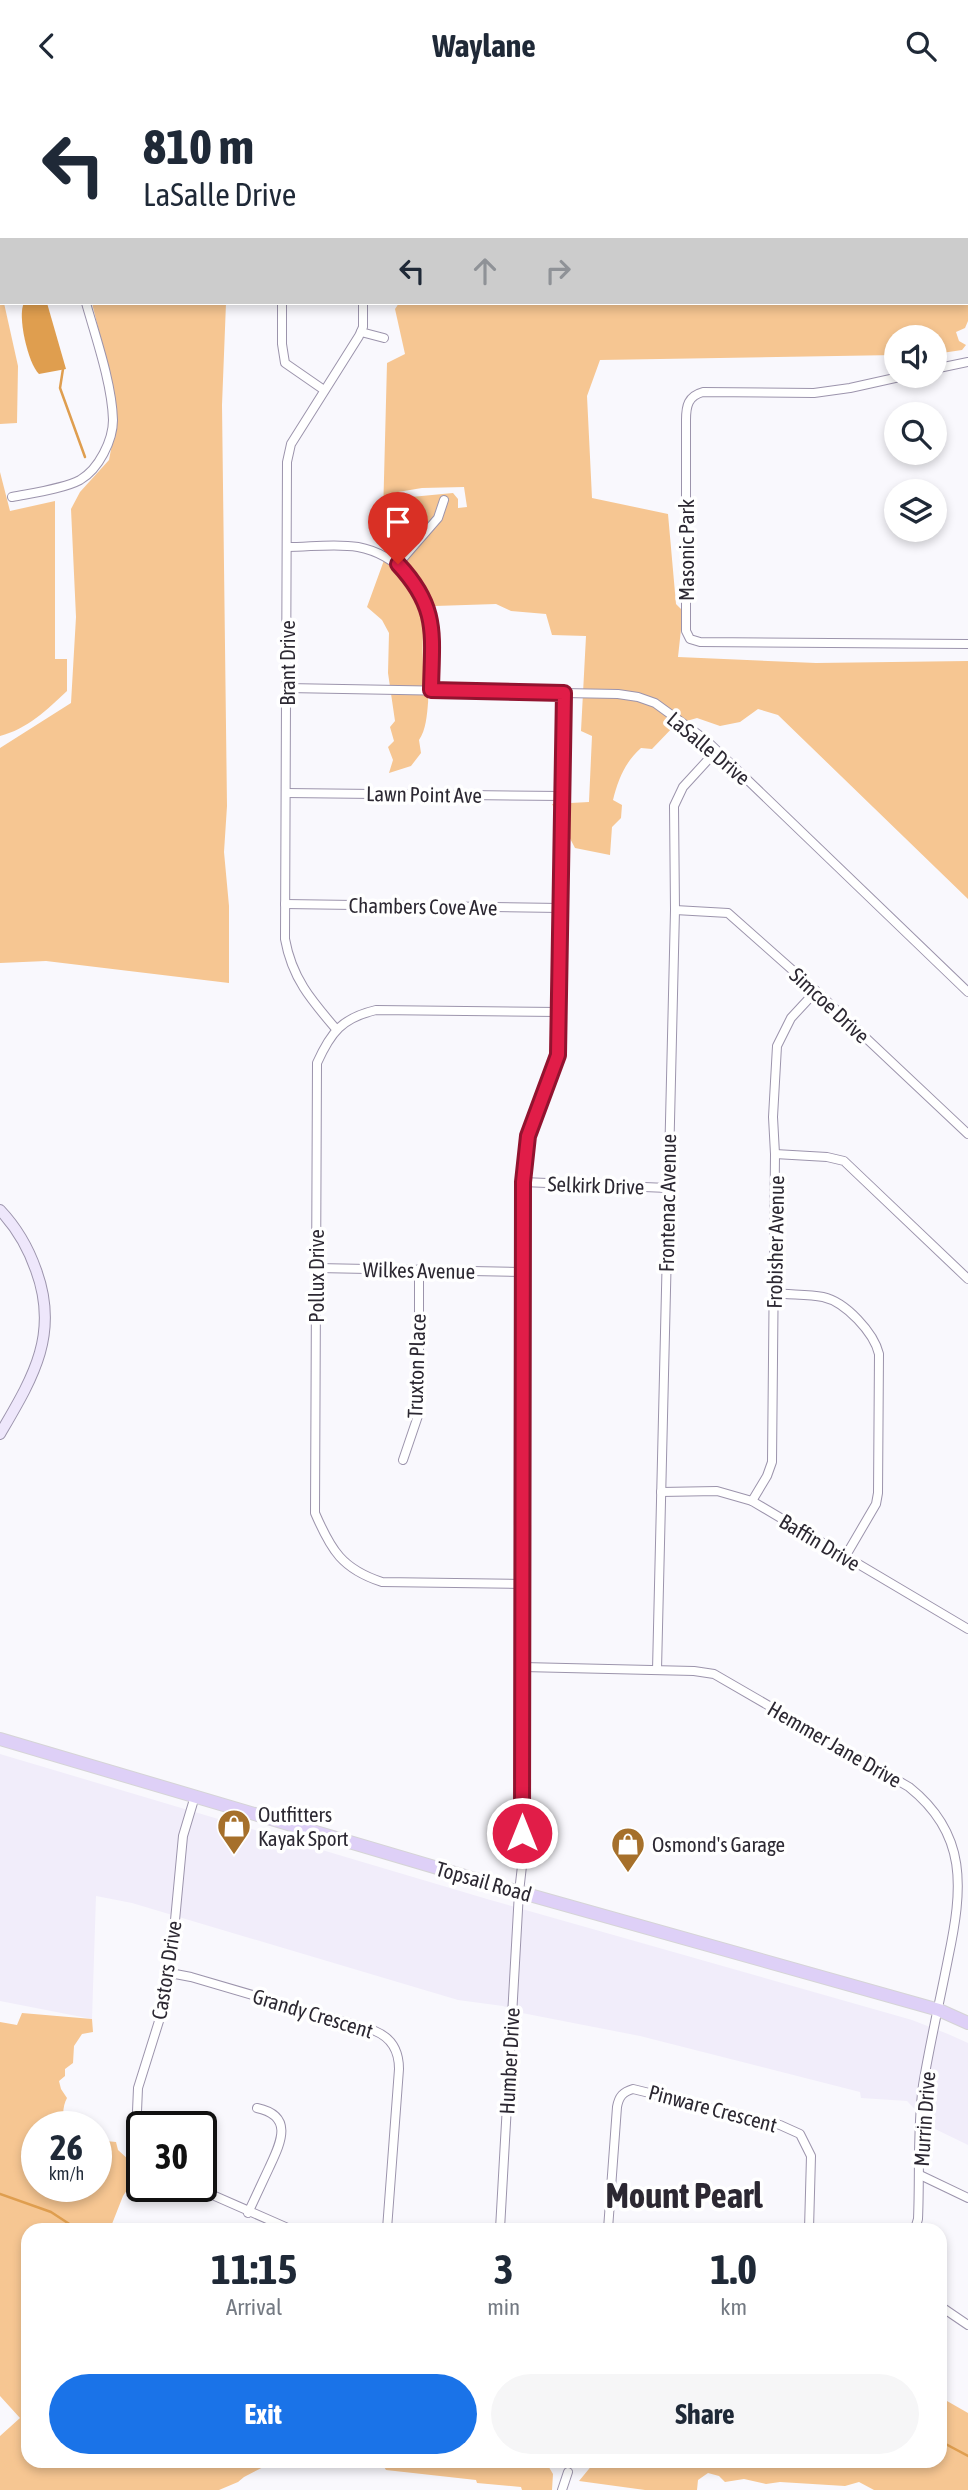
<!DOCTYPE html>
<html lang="en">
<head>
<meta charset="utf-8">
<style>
  :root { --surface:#fff; --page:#f6f6f7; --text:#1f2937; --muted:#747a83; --accent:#1a73e8 }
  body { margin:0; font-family:"Asap Condensed",sans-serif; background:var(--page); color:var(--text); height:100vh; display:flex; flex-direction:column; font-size:26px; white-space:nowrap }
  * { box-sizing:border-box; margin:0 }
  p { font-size:23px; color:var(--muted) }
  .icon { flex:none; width:38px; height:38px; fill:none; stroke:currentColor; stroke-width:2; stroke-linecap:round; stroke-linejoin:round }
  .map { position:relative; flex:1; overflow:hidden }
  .details { position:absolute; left:21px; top:2132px; width:926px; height:245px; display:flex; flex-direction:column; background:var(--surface); border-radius:21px; box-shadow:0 4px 10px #0003 }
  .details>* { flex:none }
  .top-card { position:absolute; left:0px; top:0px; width:970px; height:214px; box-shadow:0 4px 10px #0003; background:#fff; color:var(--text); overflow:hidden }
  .tools { position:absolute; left:884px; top:234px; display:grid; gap:14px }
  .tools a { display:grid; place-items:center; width:63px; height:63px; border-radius:50%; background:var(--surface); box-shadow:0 4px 10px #0003; font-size:35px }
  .speed { position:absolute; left:21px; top:2020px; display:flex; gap:14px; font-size:35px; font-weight:700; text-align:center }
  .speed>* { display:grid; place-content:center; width:91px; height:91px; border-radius:50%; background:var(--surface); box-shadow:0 4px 10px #0003; line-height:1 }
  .speed small { font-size:18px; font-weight:400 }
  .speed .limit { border:4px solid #111; border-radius:10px; background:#fff; color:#111 }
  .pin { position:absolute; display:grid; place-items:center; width:60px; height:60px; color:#fff; margin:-72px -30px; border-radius:50% 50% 50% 0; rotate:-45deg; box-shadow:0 0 7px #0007 }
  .pin .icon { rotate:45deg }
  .me { position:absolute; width:77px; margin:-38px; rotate:0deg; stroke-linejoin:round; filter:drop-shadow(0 0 5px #0008) }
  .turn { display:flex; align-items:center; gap:24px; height:147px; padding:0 28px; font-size:32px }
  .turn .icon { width:91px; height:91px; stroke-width:2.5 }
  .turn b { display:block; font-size:49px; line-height:60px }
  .lanes { display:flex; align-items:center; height:66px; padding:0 28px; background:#0003; justify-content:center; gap:35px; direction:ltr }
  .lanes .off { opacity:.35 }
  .eta { display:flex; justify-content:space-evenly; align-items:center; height:119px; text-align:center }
  .eta b { font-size:42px; font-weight:700; line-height:49px }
  .button { display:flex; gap:14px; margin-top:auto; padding:14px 28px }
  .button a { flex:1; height:80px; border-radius:42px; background:var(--accent); color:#fff; font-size:28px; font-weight:700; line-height:80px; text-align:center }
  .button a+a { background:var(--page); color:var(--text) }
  header { display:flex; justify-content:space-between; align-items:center; height:91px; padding:0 28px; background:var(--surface); font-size:32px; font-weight:700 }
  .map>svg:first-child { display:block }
  .built { fill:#f1edfa }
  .green { fill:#f6c692 }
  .water { fill:#df9e4f }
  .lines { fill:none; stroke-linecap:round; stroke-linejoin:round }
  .stream { stroke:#df9e4f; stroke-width:2.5 }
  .street-casing { stroke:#9c94ac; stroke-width:10 }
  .secondary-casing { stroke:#9c94ac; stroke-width:12 }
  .primary-casing { stroke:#d5d4d6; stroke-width:14 }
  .street { stroke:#fff; stroke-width:8 }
  .secondary { stroke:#eee7fb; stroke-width:10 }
  .primary { stroke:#ded0f7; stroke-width:12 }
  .route-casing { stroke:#92132f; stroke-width:18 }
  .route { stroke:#e11d48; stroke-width:12 }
  .labels { text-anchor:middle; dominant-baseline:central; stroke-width:7; stroke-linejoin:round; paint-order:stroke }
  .street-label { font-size:21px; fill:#2c2832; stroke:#fff }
  .poi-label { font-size:21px; fill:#2c2832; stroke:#fff; text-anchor:start }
  .town-label { font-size:35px; font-weight:bold; fill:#2c2832; stroke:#fff }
</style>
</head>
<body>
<header><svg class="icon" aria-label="back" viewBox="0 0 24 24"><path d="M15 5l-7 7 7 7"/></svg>Waylane<svg class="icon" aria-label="search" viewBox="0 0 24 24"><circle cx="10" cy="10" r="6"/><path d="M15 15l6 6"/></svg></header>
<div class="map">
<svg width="968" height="2399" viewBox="0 0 968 2399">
  <rect width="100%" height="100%" fill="#f9f8fd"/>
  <path class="built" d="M0,1663L487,1808L912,1929L948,1943L968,1952V2054L933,2037L907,2010L861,2007L860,2001L640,1945L522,1922L503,1915L458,1909L132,1812L96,1805L92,1928L0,1910Z"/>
  <g class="green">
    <path d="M732,0H968V230L965,237L956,241L959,250L966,254L962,259L935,263L934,247H896V264L600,269L587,305L592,407L668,423L676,513L683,520L678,566L816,572L968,570V808L778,624L758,618L740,631L720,635L697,627L676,633L652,658L641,657C625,671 618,689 613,709L622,714L621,727L612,736L610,764L575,757L552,713L589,711L592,645L581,640L586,545L552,544L546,523L511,520L496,513L435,515L425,522C422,544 422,567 424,590C425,597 429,605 428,612C427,624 426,639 419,649L421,662L411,675L389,682L393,669L388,656L394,650L390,636L395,630L388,582L389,542L382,529L367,516L387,461L411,406L453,402L458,408V417L467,416L464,396L422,397L398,401L389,426H383L387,272L405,263L395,218L399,212H968V2H723Z"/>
    <path d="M0,182L2,212H4L18,275L17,332L0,333Z"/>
    <path d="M92,212H226L222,314L227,715L224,761L229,815V892L46,870L0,872V657L71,612L76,526L71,418L80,401L109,369L117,327L110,286Z"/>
    <path d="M0,381L10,420L55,410V568H67V600C47,619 27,638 0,645Z"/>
    <path d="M22,1922L92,1928L93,1941L82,1943L74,1955L73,1972L65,1978V1985L59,1990L61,1998L67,2007C63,2014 61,2028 67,2035H37V2095H96V2037L100,2038L106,2050L116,2051L118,2059L140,2079L123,2105L110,2138H28V2370H275L244,2386L238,2391L219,2399H0V2345L20,2327L0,2305V1931L17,1934Z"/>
    <path d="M940,2306L968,2322V2399H874L859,2391L845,2395L780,2391L766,2393L744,2388L725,2391L719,2385L708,2382L698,2389L697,2399H645L579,2390L593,2373L591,2370H940Z"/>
    <path d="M339,2370H547V2373L553,2383L552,2399H522L521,2396L477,2392L476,2389L386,2379L383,2374Z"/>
  </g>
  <path class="water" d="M24,212H47L66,278L39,283C28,273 17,224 24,212Z"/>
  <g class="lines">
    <g class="stream">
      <path d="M0,164L2,166"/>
      <path d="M63,278L60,297L85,366"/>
      <path d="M0,2103L51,2121L77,2138"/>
      <path d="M940,2350L968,2365"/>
    </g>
    <g class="street-casing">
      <g id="street">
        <path d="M339,0V2"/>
        <path d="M282,212V253L285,272L324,299"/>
        <path d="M361,241L384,247"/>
        <path d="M934,278L968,271"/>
        <path d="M904,285L850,297L814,302L703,301C688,305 686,315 686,329V540L690,548L700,551L968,553"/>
        <path d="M12,406C32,402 63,398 80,389C99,378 113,349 113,329C112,293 96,247 86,212"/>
        <path d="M287,456C310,456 336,452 358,456C395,463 428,496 432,534C434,555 431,578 431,599"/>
        <path d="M398,473L438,427L444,409"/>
        <path d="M287,597L618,603L638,606L655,612L706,649L968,901"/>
        <path d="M286,702L562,705"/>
        <path d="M285,813L560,817"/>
        <path d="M675,819L728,822L816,900L968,1043"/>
        <path d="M336,938C311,909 292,887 285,848L287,371L291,353L359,245L363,236V212"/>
        <path d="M775,1063L827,1066L844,1070L968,1188"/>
        <path d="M523,1091L668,1097"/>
        <path d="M317,1177L522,1181"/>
        <path d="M774,1202C790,1204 808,1203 823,1206C846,1211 874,1242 879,1263L878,1402L876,1413L845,1466"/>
        <path d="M403,1369L419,1322V1178"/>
        <path d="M661,1401L717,1400L752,1410L968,1538"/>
        <path d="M752,1410L767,1385L772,1371L775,1063L773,1026L777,955L791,927L816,900"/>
        <path d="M523,1493L382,1491C342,1478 331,1459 315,1422L317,972C331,941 342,927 376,919L558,921"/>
        <path d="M523,1576L694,1580L714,1583L909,1696C968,1743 963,1797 948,1868C940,1909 930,1952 923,1994C917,2038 920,2083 918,2128L915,2138"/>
        <path d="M657,1579L675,819L674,715L683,696L716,660"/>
        <path d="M170,1882L191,1886L375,1940C392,1947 399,1960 399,1978L387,2138"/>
        <path d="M142,2050L136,2044L138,1997L165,1911L170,1882L183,1745L195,1705"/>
        <path d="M920,2084L968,2107"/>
        <path d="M192,2095L290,2138"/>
        <path d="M248,2122C255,2107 262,2092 269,2077C280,2053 295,2025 257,2017"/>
        <path d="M500,2138L519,1801L522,1775L523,1091L528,1045L558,964L564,602"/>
        <path d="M608,2138L617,2016C619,2005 623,2001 633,1998L780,2034L800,2043L811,2065L809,2138"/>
        <path d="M940,2215L968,2234"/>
        <path d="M562,2399L568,2381"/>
      </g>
    </g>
    <g class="secondary-casing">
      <path id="secondary" d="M0,1119C17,1137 28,1156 36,1179C60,1244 32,1288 0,1343"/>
    </g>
    <g class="primary-casing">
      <g id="primary">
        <path d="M547,2L555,0"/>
        <path d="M0,125H2"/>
        <path d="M0,1648L519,1801L939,1919L968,1932"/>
      </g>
    </g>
    <use href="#street" class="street"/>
    <use href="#secondary" class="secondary"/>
    <use href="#primary" class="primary"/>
  </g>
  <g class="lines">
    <g class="route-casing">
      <path id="route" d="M398,473C439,517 432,543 431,599L564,602L558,964L528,1045L523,1091L522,1742"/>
    </g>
    <use href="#route" class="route"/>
  </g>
  <defs>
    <g id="shop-pin" transform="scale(1.75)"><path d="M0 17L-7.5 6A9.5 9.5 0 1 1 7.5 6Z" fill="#a6702b" stroke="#fff"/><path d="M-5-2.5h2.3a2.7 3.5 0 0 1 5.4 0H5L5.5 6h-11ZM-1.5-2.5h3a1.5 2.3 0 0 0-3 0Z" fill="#fff"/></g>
  </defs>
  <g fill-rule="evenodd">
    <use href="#shop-pin" x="234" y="1735"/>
    <use href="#shop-pin" x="628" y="1753"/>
  </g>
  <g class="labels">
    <g class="street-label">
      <text transform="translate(686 459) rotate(-90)">Masonic Park</text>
      <text transform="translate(287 572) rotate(-90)">Brant Drive</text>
      <text transform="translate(709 657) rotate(40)">LaSalle Drive</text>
      <text transform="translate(424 703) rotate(1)">Lawn Point Ave</text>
      <text transform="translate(423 815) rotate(1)">Chambers Cove Ave</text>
      <text transform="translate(830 914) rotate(43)">Simcoe Drive</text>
      <text transform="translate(596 1094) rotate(2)">Selkirk Drive</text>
      <text transform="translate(667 1112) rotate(-89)">Frontenac Avenue</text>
      <text transform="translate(775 1151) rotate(-89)">Frobisher Avenue</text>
      <text transform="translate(419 1179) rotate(1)">Wilkes Avenue</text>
      <text transform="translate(316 1185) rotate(-90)">Pollux Drive</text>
      <text transform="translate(416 1275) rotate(-88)">Truxton Place</text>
      <text transform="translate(820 1451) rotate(31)">Baffin Drive</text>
      <text transform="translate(835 1653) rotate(30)">Hemmer Jane Drive</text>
      <text transform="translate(484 1790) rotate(16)">Topsail Road</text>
      <text transform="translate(166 1879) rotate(-81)">Castors Drive</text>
      <text transform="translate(313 1922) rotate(17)">Grandy Crescent</text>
      <text transform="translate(509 1970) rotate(-87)">Humber Drive</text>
      <text transform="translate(713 2017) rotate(15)">Pinware Crescent</text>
      <text transform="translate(924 2028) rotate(-86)">Murrin Drive</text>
    </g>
    <g class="poi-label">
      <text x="258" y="1723">Outfitters<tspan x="258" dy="24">Kayak Sport</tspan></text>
      <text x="652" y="1753">Osmond's Garage</text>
    </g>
    <g class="town-label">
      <text x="684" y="2104">Mount Pearl</text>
    </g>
  </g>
</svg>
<div class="tools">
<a><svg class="icon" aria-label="sound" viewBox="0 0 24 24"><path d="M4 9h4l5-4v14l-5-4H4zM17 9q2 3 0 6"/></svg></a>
<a><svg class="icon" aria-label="search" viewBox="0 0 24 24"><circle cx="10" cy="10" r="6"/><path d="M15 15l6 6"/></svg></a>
<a><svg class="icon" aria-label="layers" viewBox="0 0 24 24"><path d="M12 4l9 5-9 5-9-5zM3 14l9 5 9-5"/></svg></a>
</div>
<div class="speed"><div>26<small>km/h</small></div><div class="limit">30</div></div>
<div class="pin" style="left:398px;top:473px;background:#d93025"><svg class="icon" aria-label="arrive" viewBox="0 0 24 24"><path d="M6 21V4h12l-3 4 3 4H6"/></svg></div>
<svg class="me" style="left:522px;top:1742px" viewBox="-20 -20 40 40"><circle r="17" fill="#e11d48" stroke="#fff" stroke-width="3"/><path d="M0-11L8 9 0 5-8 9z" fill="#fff"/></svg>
<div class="top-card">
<div class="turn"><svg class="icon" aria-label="left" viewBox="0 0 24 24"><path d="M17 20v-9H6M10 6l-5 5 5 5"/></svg><div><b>810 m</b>LaSalle Drive</div></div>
<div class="lanes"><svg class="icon" aria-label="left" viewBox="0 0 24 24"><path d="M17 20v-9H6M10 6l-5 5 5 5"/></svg><svg class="icon off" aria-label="ahead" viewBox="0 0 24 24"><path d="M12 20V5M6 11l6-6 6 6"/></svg><svg class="icon off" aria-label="right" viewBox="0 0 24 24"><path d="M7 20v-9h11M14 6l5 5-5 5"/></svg></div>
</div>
<section class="details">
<div class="eta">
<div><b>11:15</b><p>Arrival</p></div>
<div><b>3</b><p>min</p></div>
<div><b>1.0</b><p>km</p></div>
</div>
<div class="button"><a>Exit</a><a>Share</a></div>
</section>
</div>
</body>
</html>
